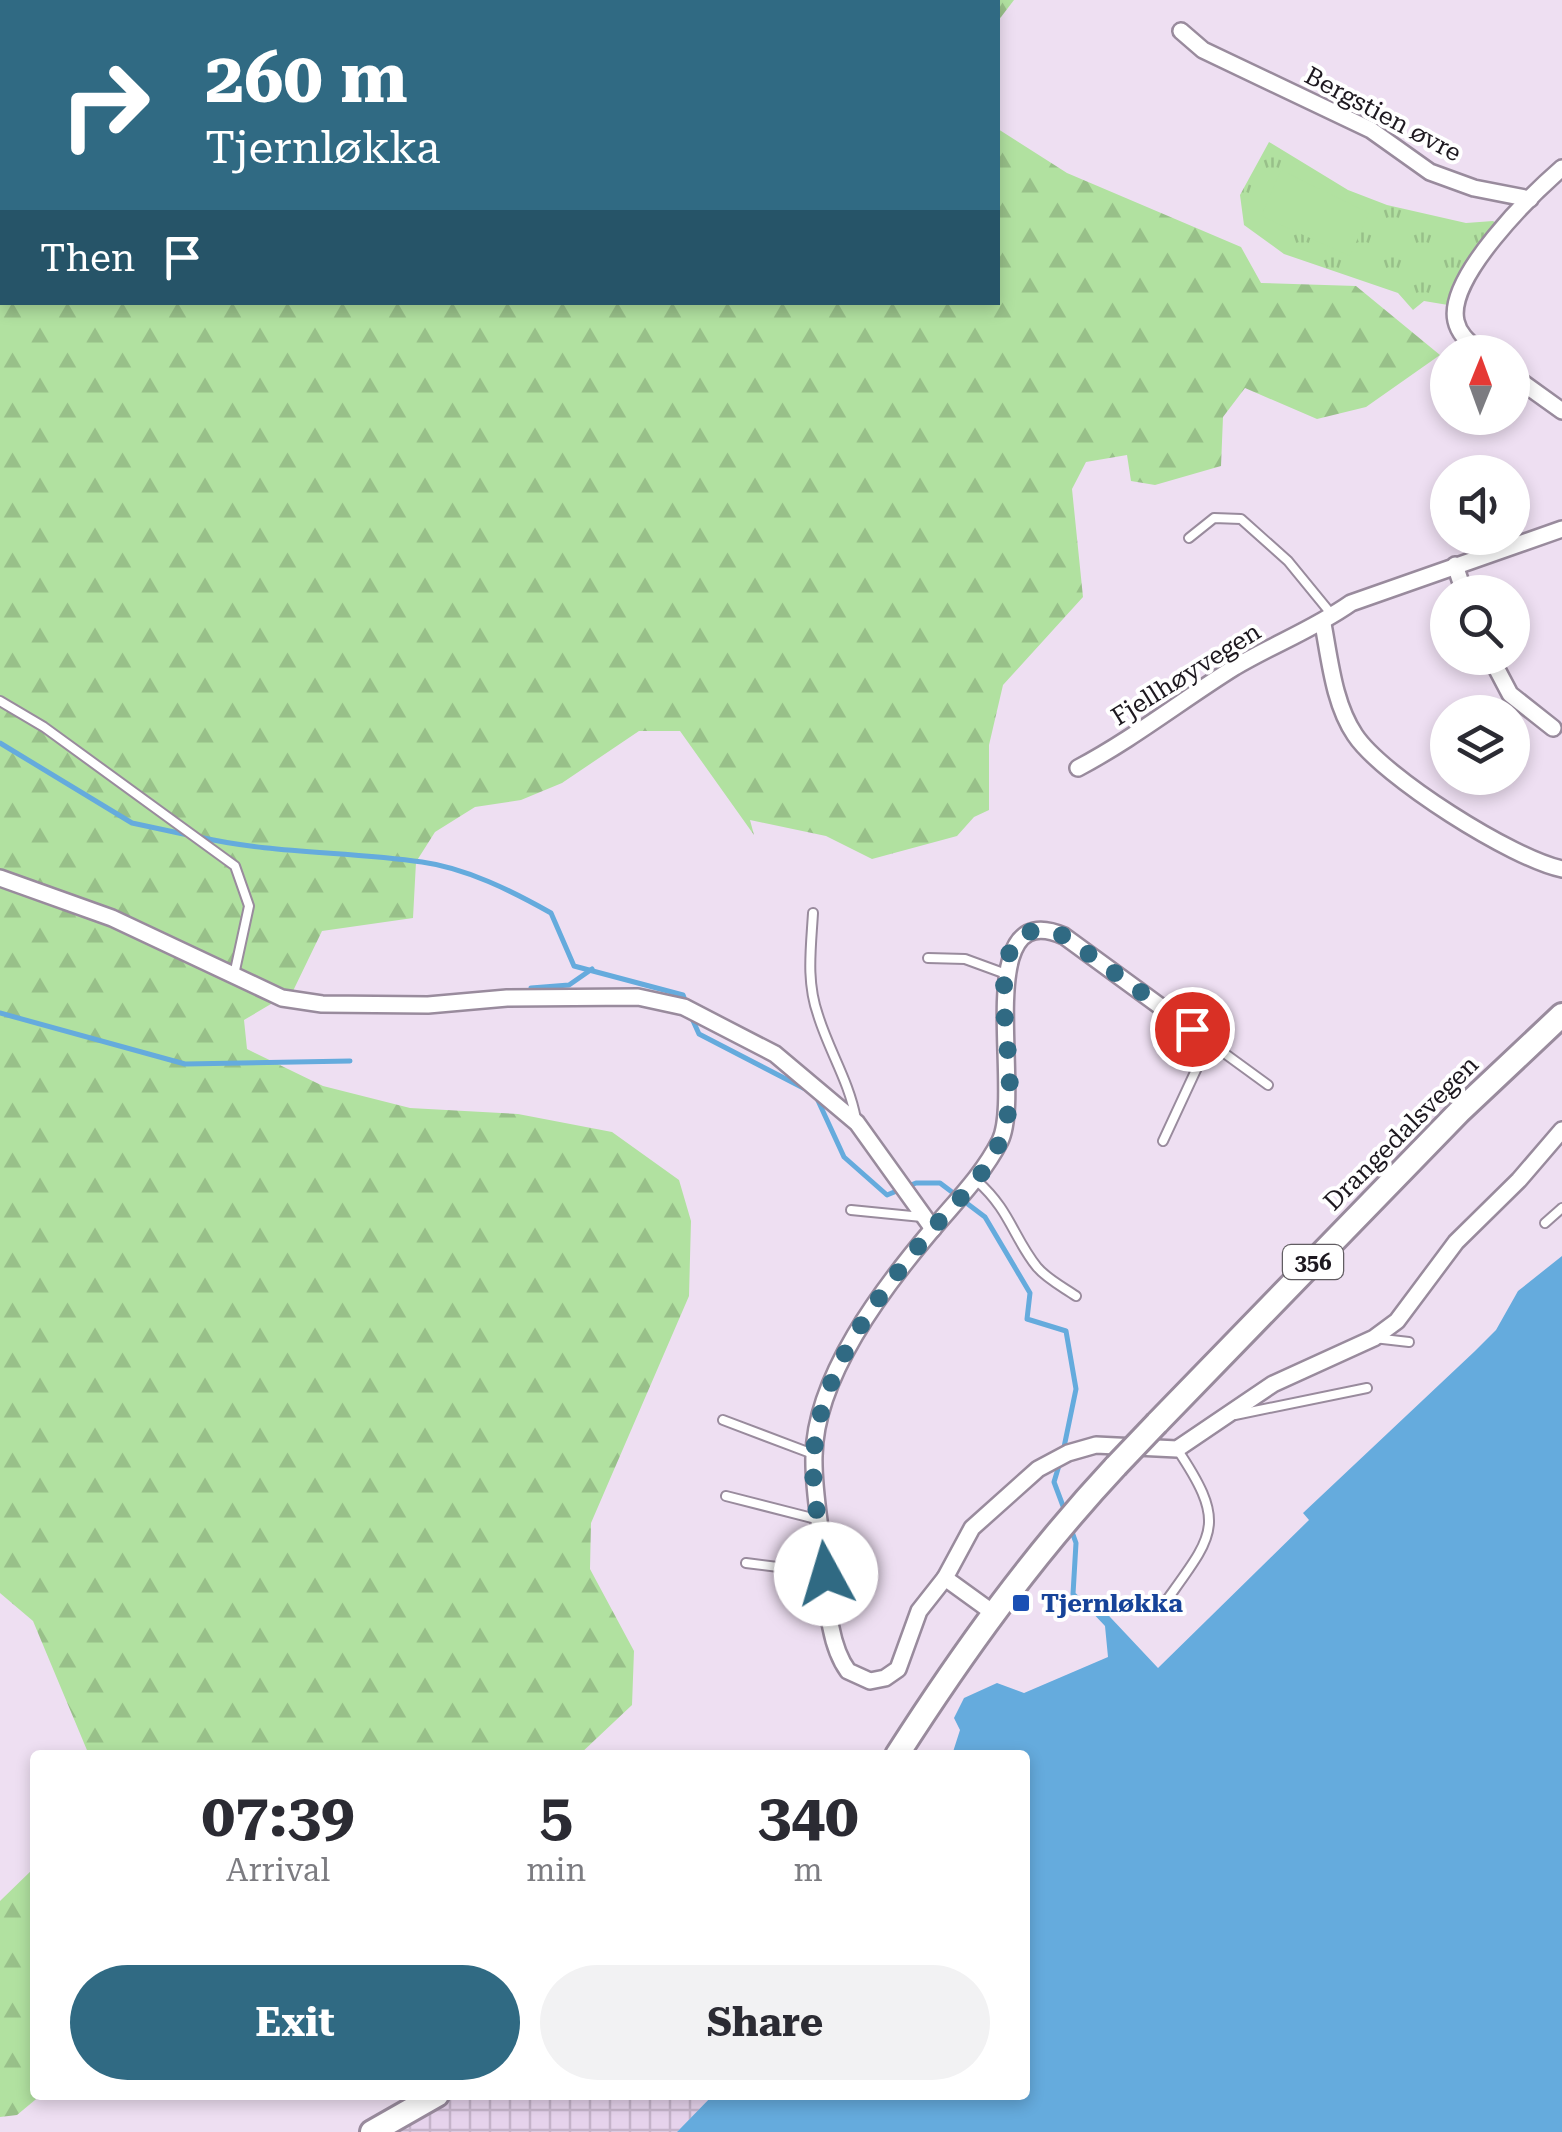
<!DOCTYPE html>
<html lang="en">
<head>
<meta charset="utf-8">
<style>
  :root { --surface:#fff; --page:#f2f2f3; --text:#2b2b33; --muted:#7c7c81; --accent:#306a83 }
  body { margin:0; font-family:"Roboto Serif",serif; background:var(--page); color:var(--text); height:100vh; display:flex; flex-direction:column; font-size:38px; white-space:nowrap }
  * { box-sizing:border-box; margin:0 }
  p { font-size:32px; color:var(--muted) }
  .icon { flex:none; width:55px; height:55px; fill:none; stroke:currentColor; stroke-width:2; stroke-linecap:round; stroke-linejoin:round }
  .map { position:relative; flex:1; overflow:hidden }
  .drawer { position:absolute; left:30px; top:1750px; width:1000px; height:350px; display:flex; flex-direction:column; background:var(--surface); border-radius:10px; box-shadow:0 5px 15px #0003 }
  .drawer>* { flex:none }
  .hud { position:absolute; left:0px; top:0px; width:1000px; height:305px; box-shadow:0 5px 15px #0003; background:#306a83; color:#fff; overflow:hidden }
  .needle { width:65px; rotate:1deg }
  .buttons { position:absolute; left:1430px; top:335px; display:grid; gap:20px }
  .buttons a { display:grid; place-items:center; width:100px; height:100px; border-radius:50%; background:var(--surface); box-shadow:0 5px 15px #0003; font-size:50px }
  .pin { position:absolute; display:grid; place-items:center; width:85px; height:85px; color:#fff; margin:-42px; border:5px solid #fff; border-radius:50%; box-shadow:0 2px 10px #0007 }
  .me { position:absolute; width:110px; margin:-55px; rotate:354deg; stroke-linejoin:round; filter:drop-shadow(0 0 8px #0008) }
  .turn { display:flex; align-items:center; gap:35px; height:210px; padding:0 40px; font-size:45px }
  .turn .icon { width:130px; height:130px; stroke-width:2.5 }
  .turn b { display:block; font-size:70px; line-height:85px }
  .then { display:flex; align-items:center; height:95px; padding:0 40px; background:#0003; gap:20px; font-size:38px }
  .eta { display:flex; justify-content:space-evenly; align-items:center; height:170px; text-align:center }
  .eta b { font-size:60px; font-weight:700; line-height:70px }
  .primary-button { display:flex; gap:20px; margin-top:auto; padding:20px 40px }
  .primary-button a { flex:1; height:115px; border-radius:60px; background:var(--accent); color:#fff; font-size:40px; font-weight:700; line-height:115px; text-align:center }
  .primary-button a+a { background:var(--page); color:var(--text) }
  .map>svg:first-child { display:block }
  .industrial { fill:url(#industrial-grid) }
  .forest { fill:url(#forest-firs) }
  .park { fill:url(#park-tufts) }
  .pitch { fill:#b1e1a0 }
  .water { fill:#65abdd }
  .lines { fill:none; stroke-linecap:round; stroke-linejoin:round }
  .stream { stroke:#65abdd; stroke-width:5 }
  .service-casing { stroke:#998b9d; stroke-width:12 }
  .minor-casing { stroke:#998b9d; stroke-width:20 }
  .primary-casing { stroke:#998b9d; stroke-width:28 }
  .service { stroke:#fff; stroke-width:8 }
  .minor { stroke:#fff; stroke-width:15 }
  .primary { stroke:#fff; stroke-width:22 }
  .primary-bridge-casing { stroke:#998b9d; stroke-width:28; stroke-linecap:butt }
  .primary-bridge { stroke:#fff; stroke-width:22 }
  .route { stroke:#306a83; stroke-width:18; stroke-dasharray:0 32.4 }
  .transit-dot { fill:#1a4fb4; stroke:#fff; stroke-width:4 }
  .labels { text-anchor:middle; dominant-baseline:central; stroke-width:8; stroke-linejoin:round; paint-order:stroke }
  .shield { fill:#fff; stroke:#615d62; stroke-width:2.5 }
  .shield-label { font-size:22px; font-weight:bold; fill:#1d181f }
  .street-label { font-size:25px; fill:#1d181f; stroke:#fff }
  .transit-label { font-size:25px; font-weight:bold; fill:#164399; stroke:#fff; text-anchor:start }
</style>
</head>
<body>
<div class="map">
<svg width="1562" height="2132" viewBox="0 0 1562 2132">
  <defs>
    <pattern id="industrial-grid" width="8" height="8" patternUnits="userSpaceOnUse" patternTransform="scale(2.5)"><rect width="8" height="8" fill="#e6d3ec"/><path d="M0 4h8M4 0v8" fill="none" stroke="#c5b4ca"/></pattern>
    <pattern id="forest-firs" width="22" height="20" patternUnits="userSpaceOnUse" patternTransform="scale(2.5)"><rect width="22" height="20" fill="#b1e1a0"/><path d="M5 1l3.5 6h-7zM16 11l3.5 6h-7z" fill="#98c089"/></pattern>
    <pattern id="park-tufts" width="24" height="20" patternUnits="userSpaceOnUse" patternTransform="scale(2.5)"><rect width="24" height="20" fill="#b1e1a0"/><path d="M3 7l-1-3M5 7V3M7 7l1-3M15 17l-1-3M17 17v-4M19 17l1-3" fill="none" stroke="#98c089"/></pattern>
  </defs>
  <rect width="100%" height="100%" fill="#eedff2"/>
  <path class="industrial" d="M454,2095H713L677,2132H392Z"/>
  <g class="forest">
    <path d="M0,0H1014L998,21V2H2V302H998V129L1067,173L1241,247L1261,283L1356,286L1440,355L1366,407L1317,419L1245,388L1223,417L1221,466L1155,485L1131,481L1127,455L1086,462L1072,489L1083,597L1003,685L989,745V810L974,817L957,836L872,859L826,836L750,820L754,835L680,731H639L562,783L521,800L475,807L435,832L416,862L413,918L322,931L293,991L244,1020L247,1049L323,1086L410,1108L518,1114L612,1132L679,1180L691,1221L689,1296L591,1523L590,1569L634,1651L632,1705L579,1755H89L33,1621L0,1593Z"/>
    <path d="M35,1867V2095H41L17,2115L0,2117V1901Z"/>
  </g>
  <path class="park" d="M1269,142L1348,190L1387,205L1466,223L1493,221L1500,226L1459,280L1448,305L1424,301L1413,310L1398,293L1284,254L1244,225L1240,195Z"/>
  <path class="pitch" d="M1281,170L1369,213L1350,256L1261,216Z"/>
  <path class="water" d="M1562,1256V2132H677L713,2095H1025V1755H952L960,1730L954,1718L964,1698L997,1683L1024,1693L1108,1657L1105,1626L1088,1608L1095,1601L1158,1668L1309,1520L1303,1513L1475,1351L1496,1330L1518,1291Z"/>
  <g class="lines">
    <g class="stream">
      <path d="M0,743L132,823L188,835"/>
      <path d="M199,837C273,854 347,851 422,862C466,868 512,891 551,913L574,966L683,995L686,1003"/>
      <path d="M531,988L569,985L592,969"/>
      <path d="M0,1013L185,1064L350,1061"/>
      <path d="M690,1014L699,1034L815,1094L844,1157L887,1195L916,1183H940L985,1217L1030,1293L1027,1319L1066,1331L1076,1389L1063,1452"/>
      <path d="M1060,1462L1054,1482L1066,1514"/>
      <path d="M1071,1529L1076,1543L1073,1594L1088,1608"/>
    </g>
    <g class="service-casing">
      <g id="service">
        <path d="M1189,538L1214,518L1241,519L1288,561L1333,616"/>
        <path d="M0,701L44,727L235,866L249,906L234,975"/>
        <path d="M813,913C811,948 806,981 818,1015C829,1051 849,1081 856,1119"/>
        <path d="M928,958L965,959L1006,974"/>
        <path d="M1163,1141L1209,1042L1268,1085"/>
        <path d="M977,1181C1010,1210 1013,1237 1037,1267C1047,1279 1063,1287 1076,1296"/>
        <path d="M851,1210L922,1217"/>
        <path d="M1545,1223L1562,1208"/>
        <path d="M1374,1338L1409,1342"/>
        <path d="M1235,1415L1367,1388"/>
        <path d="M723,1420L813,1454"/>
        <path d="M726,1496L820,1520"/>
        <path d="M746,1563L826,1573"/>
        <path d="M1164,1604C1214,1534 1228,1525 1177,1449"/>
      </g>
    </g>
    <g class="minor-casing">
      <g id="minor">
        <path d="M1181,31L1203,50L1371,130L1430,172L1474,188L1530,199"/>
        <path d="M1480,352C1470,343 1459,335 1456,321C1446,278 1531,195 1562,168"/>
        <path d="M1512,375L1562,411"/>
        <path d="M1455,565L1464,592"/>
        <path d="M1323,624C1330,661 1334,704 1355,735C1383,777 1513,859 1562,869"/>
        <path d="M1491,658L1510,694L1553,728"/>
        <path d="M1078,768C1133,739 1182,700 1235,667C1274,644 1314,629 1351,603L1562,529"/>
        <path d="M0,878L112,918L282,998L322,1004L428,1005L507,998L638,997L684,1007L775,1054L857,1123L933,1229"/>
        <path d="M945,1578L919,1611L898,1669L885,1678L870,1681L848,1671C826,1641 827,1590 823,1554C820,1522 813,1488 814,1456C815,1377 883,1288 931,1231C956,1201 982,1176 1000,1141C1024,1092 969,894 1064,936L1209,1042"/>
        <path d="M992,1612L945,1578L972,1528L1038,1469L1068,1453L1096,1445L1177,1449L1273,1384L1374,1338L1397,1321L1456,1242L1519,1180L1562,1130"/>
      </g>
    </g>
    <g class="primary-casing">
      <g id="primary">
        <path d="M1157,1423L1459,1112L1562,1015"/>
        <path d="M897,1755C963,1652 1032,1556 1116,1466"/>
        <path d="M372,2132L437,2095"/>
      </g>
    </g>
    <use href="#service" class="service"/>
    <use href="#minor" class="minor"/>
    <use href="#primary" class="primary"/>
    <g class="primary-bridge-casing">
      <path id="primary-bridge" d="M1116,1466L1157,1423"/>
    </g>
    <use href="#primary-bridge" class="primary-bridge"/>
  </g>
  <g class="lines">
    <path class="route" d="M826,1574C822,1535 810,1491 814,1452C821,1369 879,1295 929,1233C955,1202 988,1175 1002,1136C1025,1075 987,1000 1014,941C1030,927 1046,928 1064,936L1192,1029"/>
  </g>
  <rect class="transit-dot" x="1011" y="1593" width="20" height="20" rx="5"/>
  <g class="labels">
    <rect class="shield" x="1283" y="1245" width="60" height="34" rx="8"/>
    <g class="shield-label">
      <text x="1313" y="1262">356</text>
    </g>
    <g class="street-label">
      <text transform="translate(1383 114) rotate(28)">Bergstien øvre</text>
      <text transform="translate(1186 674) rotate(-32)">Fjellhøyvegen</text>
      <text transform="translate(1401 1133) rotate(-45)">Drangedalsvegen</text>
    </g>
    <g class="transit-label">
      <text x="1041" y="1603">Tjernløkka</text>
    </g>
  </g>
</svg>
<div class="buttons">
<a><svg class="needle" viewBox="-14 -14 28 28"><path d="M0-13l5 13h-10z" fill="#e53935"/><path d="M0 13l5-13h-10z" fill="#7c7c81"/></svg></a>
<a><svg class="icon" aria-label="sound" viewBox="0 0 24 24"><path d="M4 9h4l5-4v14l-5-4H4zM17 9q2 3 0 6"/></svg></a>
<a><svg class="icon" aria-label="search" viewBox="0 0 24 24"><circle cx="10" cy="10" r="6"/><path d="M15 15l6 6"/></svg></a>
<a><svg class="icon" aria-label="layers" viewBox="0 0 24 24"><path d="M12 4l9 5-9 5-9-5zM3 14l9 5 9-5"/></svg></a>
</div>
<div class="pin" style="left:1192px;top:1029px;background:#d93025"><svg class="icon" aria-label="arrive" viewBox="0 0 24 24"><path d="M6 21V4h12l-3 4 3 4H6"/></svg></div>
<svg class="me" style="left:826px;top:1574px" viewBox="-20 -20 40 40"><circle r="19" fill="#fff"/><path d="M0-13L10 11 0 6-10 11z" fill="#306a83"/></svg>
<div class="hud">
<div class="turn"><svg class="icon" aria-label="right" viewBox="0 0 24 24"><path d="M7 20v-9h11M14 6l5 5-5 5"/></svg><div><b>260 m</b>Tjernløkka</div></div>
<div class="then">Then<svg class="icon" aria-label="arrive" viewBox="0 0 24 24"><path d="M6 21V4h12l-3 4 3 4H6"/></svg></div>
</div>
<section class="drawer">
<div class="eta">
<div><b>07:39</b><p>Arrival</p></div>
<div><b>5</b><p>min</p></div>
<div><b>340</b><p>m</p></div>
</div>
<div class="primary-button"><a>Exit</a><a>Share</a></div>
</section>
</div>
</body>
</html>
